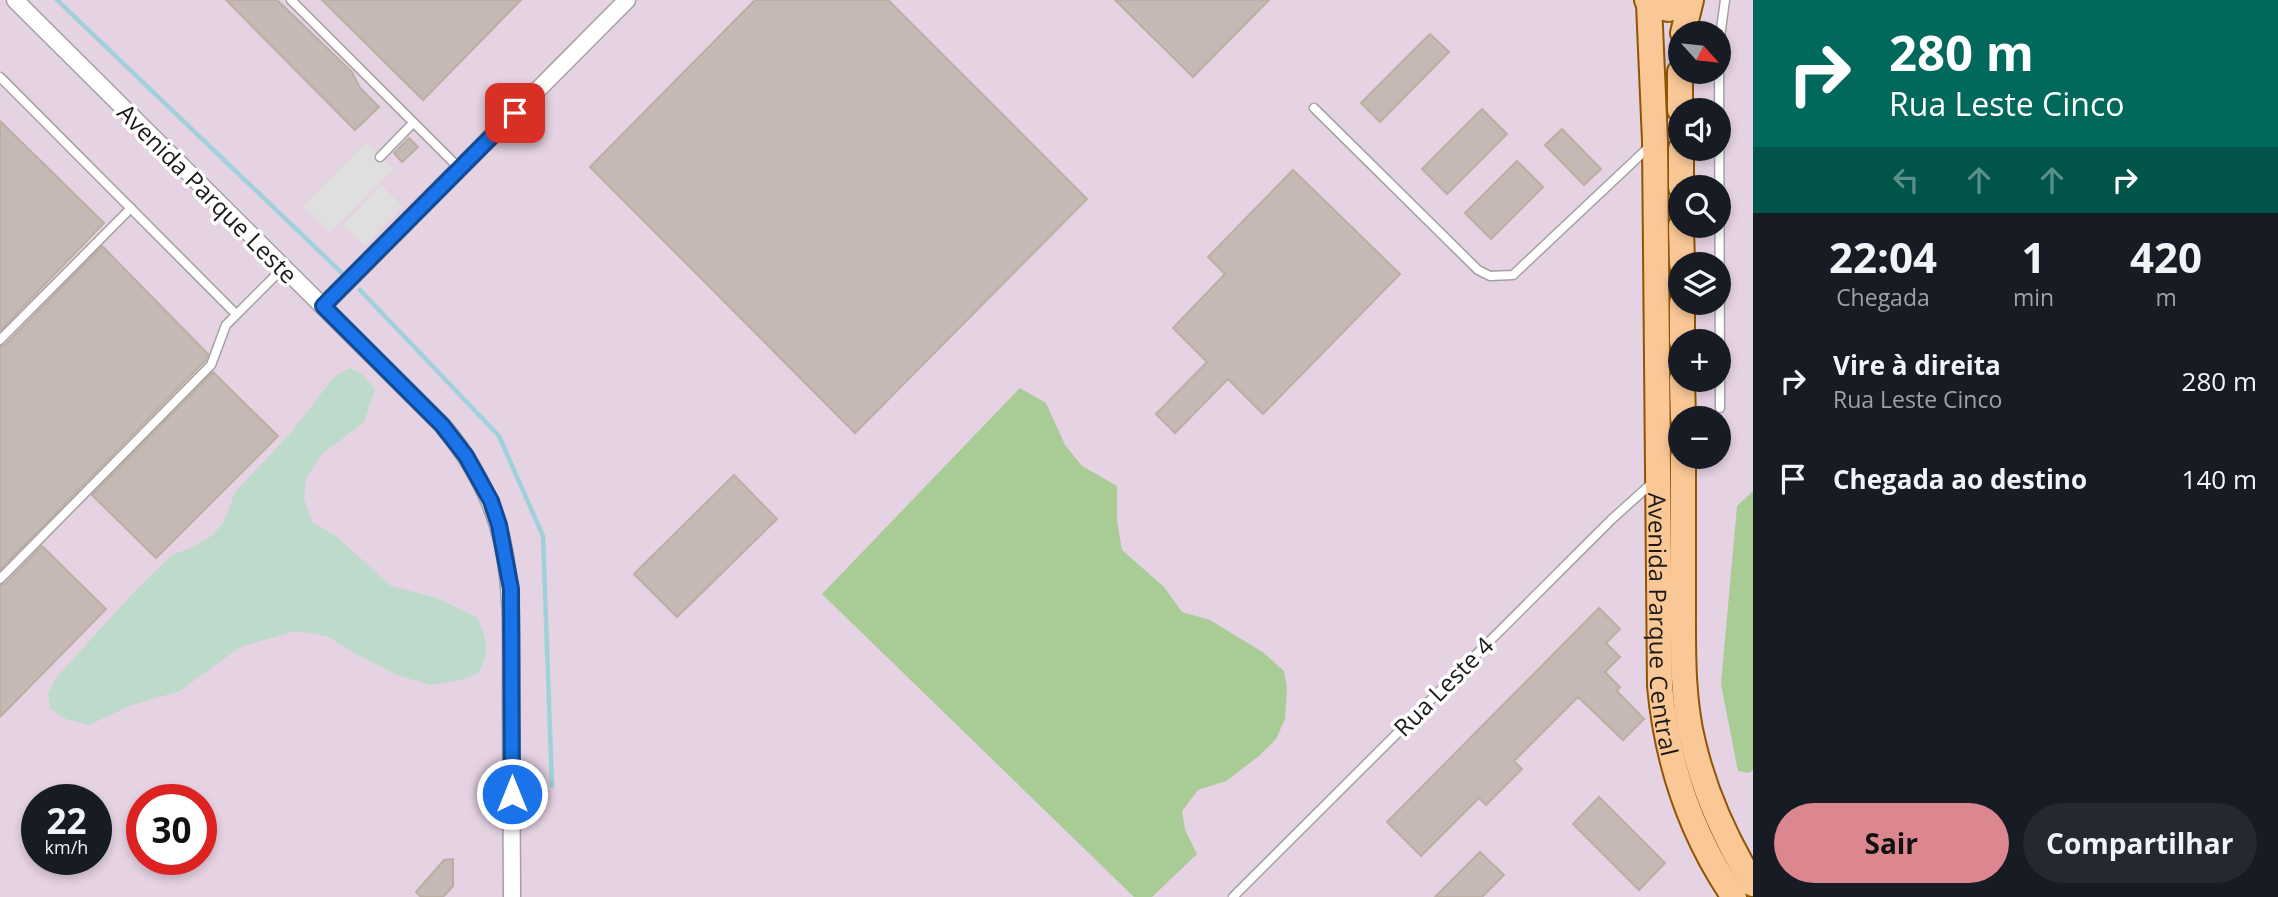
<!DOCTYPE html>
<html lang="pt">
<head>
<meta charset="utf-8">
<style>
  :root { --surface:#171b24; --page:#242831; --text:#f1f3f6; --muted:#9ea1a6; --accent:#dc878f }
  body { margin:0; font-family:"Open Sans",sans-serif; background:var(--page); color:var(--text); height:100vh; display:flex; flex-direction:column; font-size:26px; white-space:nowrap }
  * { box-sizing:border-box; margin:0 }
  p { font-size:23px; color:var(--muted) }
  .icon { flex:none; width:38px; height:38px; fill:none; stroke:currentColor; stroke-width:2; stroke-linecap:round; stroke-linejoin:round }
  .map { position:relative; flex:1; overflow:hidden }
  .sheet { display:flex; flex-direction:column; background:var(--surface); width:525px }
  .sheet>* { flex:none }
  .top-card { background:#00695c; color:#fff; overflow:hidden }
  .needle { width:46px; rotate:117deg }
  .fabs { position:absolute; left:1668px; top:21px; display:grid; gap:14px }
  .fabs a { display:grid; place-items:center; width:63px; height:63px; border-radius:50%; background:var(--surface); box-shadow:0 4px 10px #0003; font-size:35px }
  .speed { position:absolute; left:21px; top:784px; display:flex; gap:14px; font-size:35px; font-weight:700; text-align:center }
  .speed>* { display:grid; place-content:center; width:91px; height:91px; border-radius:50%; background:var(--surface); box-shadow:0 4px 10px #0003; line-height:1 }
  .speed small { font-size:18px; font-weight:400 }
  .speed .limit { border:10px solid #d22; background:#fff; color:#111 }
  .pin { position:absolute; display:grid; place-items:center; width:60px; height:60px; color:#fff; margin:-30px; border-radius:14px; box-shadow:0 4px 10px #0006 }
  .me { position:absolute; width:77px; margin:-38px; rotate:0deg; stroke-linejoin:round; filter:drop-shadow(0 0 5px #0008) }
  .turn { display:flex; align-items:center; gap:24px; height:147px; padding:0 21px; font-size:32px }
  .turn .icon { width:91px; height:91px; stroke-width:2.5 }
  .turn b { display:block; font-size:49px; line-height:60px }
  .lanes { display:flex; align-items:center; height:66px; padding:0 21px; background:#0003; justify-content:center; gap:35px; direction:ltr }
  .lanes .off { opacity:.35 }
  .eta { display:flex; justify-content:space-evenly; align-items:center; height:119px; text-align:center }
  .eta b { font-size:42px; font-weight:700; line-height:49px }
  .button { display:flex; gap:14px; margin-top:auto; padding:14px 21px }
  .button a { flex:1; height:80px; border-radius:42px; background:var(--accent); color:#111; font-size:28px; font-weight:700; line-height:80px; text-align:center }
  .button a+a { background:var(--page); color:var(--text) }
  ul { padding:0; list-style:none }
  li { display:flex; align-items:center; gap:21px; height:98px; padding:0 21px }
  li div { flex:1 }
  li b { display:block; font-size:26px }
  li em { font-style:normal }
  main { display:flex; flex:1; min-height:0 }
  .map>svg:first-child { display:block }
  .industrial { fill:#e5d2e3; fill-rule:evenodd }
  .forest { fill:#a9cb95 }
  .wetland { fill:#bddacb }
  .parking { fill:#dfdfdf }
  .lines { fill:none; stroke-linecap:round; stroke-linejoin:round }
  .stream { stroke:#a0d1da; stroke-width:4.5 }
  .building { fill:#c4b9b4; stroke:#beada3; stroke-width:2 }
  .lane-casing { stroke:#a2a2a2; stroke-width:11 }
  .street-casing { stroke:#a2a2a2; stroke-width:19 }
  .primary-casing { stroke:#8f5602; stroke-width:28 }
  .lane { stroke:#fff; stroke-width:8 }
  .street { stroke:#fff; stroke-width:16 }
  .primary { stroke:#fac897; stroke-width:24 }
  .route-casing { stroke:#114b97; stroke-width:18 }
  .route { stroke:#1a73e8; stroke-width:12 }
  .labels { text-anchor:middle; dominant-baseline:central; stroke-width:7; stroke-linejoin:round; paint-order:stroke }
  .street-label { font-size:24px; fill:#1b1b1b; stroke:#fff }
</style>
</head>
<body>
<main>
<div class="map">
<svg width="1753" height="897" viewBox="0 0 1753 897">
  <rect width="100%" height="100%" fill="#ece7e0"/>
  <path class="industrial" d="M0,0H1753V897H0ZM1680,33H1718V72H1680ZM1680,110H1718V149H1680ZM1680,187H1718V226H1680ZM1680,264H1718V303H1680ZM1680,341H1718V380H1680ZM1680,418H1718V457H1680ZM37,800H96V859H37ZM142,800H201V859H142Z"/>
  <g class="forest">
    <path d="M1020,388L1046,403L1065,445L1082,466L1117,486V520L1122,550L1164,587L1182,612L1210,620L1264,653L1284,671L1287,688L1285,719L1276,739L1259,756L1226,781L1198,790L1182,811L1185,830L1197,854L1152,897H1134L822,594Z"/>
    <path d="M1753,491V770L1749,773L1738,771L1721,684L1737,506Z"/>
  </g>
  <path class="wetland" d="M349,368L362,374L375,389L364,422L322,454L306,478L304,499L312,522L336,536L391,586L437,598L478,618C487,643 490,650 478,674L460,680L430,685L397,675L356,654L327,636L296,631L240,647L180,691L129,706L89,725L66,719L50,709L48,693L56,678L134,592L172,555L193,547L213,535L225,520L235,492L289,435L335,376Z"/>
  <g class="parking">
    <path d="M366,142L393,169L330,233L303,207Z"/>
    <path d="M381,185L402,206L365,246L343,225Z"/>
  </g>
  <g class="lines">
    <g class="stream">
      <path d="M57,0L342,273"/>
      <path d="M360,290L499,436L543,536L552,786"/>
    </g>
  </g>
  <g class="building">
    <path d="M226,0H277L352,72L360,88L379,107L355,130Z"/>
    <path d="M322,0H521L423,100Z"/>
    <path d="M755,0H888L1087,199L855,433L590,167Z"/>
    <path d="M1115,0H1269L1193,77Z"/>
    <path d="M1430,34L1449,52L1380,122L1361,103Z"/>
    <path d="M1482,109L1507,134L1447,194L1422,169Z"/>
    <path d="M0,121L104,223L0,331Z"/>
    <path d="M1562,129L1601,169L1584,185L1545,145Z"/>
    <path d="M409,138L418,147L402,162L394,153Z"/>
    <path d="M1517,161L1543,187L1491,239L1465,213Z"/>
    <path d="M1293,170L1400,274L1263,414L1228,379L1175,433L1156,414L1207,362L1173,328L1225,274L1208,257Z"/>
    <path d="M102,246L208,354L205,361L0,570V346L5,345Z"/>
    <path d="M213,372L278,436L156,558L92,495Z"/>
    <path d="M734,475L777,519L677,617L634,574Z"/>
    <path d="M42,546L106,609L0,717V585L5,584Z"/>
    <path d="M1599,608L1620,629L1606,643L1620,657L1605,672L1620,687L1617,691L1644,719L1623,740L1578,697L1514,761L1522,769L1486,805L1479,798L1421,856L1387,822Z"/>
    <path d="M1599,797L1665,863L1639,890L1573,824Z"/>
    <path d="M1480,852L1504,875L1482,897H1435Z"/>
    <path d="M453,859V886L443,897H421L416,892L444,860Z"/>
  </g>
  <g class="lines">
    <g class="lane-casing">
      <g id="lane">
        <path d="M291,0L460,169"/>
        <path d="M0,77L236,314"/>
        <path d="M1314,108L1478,270L1490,276L1513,275L1650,146"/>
        <path d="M380,157L413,123"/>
        <path d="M0,340L131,208"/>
        <path d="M1720,408L1719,44L1725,0"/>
        <path d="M0,579L211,365L226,325L283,268"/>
        <path d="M1233,897L1611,520L1652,483"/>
      </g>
    </g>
    <g class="street-casing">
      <g id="street">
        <path d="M15,0L442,425C519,516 511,594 511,705C511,769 512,833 512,897"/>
        <path d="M323,306L627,0"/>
      </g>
    </g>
    <g class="primary-casing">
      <g id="primary">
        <path id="s1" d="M1647,0L1649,4L1655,141L1660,686C1667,762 1691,834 1734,897"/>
        <path d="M1649,4L1668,9L1690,2"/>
        <path d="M1683,33L1691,0"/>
        <path d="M1680,72V110"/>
        <path d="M1681,149V187"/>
        <path d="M1681,226L1682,264"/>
        <path d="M1682,303V341"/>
        <path d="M1682,380L1683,418"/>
        <path d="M1683,457C1683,506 1683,556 1683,606C1683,651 1682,699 1693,743C1705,794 1726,840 1753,884"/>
      </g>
    </g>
    <use href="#lane" class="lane"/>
    <use href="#street" class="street"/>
    <use href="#primary" class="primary"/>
  </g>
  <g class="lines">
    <g class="route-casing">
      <path id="route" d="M512,794L511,589L499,525L491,501L466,456L442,425L323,306L515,113"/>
    </g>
    <use href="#route" class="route"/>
  </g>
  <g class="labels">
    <g class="street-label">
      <text transform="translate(208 193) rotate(45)">Avenida Parque Leste</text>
      <text stroke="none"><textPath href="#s1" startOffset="625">Avenida Parque Central</textPath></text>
      <text transform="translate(1443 686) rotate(-45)">Rua Leste 4</text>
    </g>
  </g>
</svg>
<div class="fabs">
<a><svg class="needle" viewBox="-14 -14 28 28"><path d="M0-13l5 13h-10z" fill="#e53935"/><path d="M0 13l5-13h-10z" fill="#9ea1a6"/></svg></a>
<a><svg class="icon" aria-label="sound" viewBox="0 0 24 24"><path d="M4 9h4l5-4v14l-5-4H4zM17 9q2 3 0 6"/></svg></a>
<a><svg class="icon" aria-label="search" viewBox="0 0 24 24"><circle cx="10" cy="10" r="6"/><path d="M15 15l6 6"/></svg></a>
<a><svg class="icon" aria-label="layers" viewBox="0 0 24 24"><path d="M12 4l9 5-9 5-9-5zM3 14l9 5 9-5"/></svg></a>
<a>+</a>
<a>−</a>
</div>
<div class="speed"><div>22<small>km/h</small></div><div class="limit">30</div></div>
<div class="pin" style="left:515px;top:113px;background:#d93025"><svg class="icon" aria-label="arrive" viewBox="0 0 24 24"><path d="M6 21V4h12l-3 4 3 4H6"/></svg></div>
<svg class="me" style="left:512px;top:794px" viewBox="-20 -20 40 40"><circle r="17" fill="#1a73e8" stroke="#fff" stroke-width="3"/><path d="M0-11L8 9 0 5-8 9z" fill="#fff"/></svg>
</div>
<section class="sheet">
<div class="top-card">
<div class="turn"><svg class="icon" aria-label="right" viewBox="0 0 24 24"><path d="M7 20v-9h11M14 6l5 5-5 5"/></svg><div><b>280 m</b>Rua Leste Cinco</div></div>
<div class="lanes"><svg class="icon off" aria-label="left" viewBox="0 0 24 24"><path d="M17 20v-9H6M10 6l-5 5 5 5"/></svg><svg class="icon off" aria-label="ahead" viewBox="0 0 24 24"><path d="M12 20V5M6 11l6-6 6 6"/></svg><svg class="icon off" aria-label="ahead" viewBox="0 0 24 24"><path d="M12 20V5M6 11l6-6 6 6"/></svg><svg class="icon" aria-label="right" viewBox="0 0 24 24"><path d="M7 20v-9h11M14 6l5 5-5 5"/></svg></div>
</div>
<div class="eta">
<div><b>22:04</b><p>Chegada</p></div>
<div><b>1</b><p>min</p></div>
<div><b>420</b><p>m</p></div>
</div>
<ul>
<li><svg class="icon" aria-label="right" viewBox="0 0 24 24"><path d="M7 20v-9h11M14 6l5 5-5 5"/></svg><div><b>Vire à direita</b><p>Rua Leste Cinco</p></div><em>280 m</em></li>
<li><svg class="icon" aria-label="arrive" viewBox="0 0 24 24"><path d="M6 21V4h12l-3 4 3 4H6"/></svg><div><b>Chegada ao destino</b></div><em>140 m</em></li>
</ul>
<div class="button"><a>Sair</a><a>Compartilhar</a></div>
</section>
</main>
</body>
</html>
